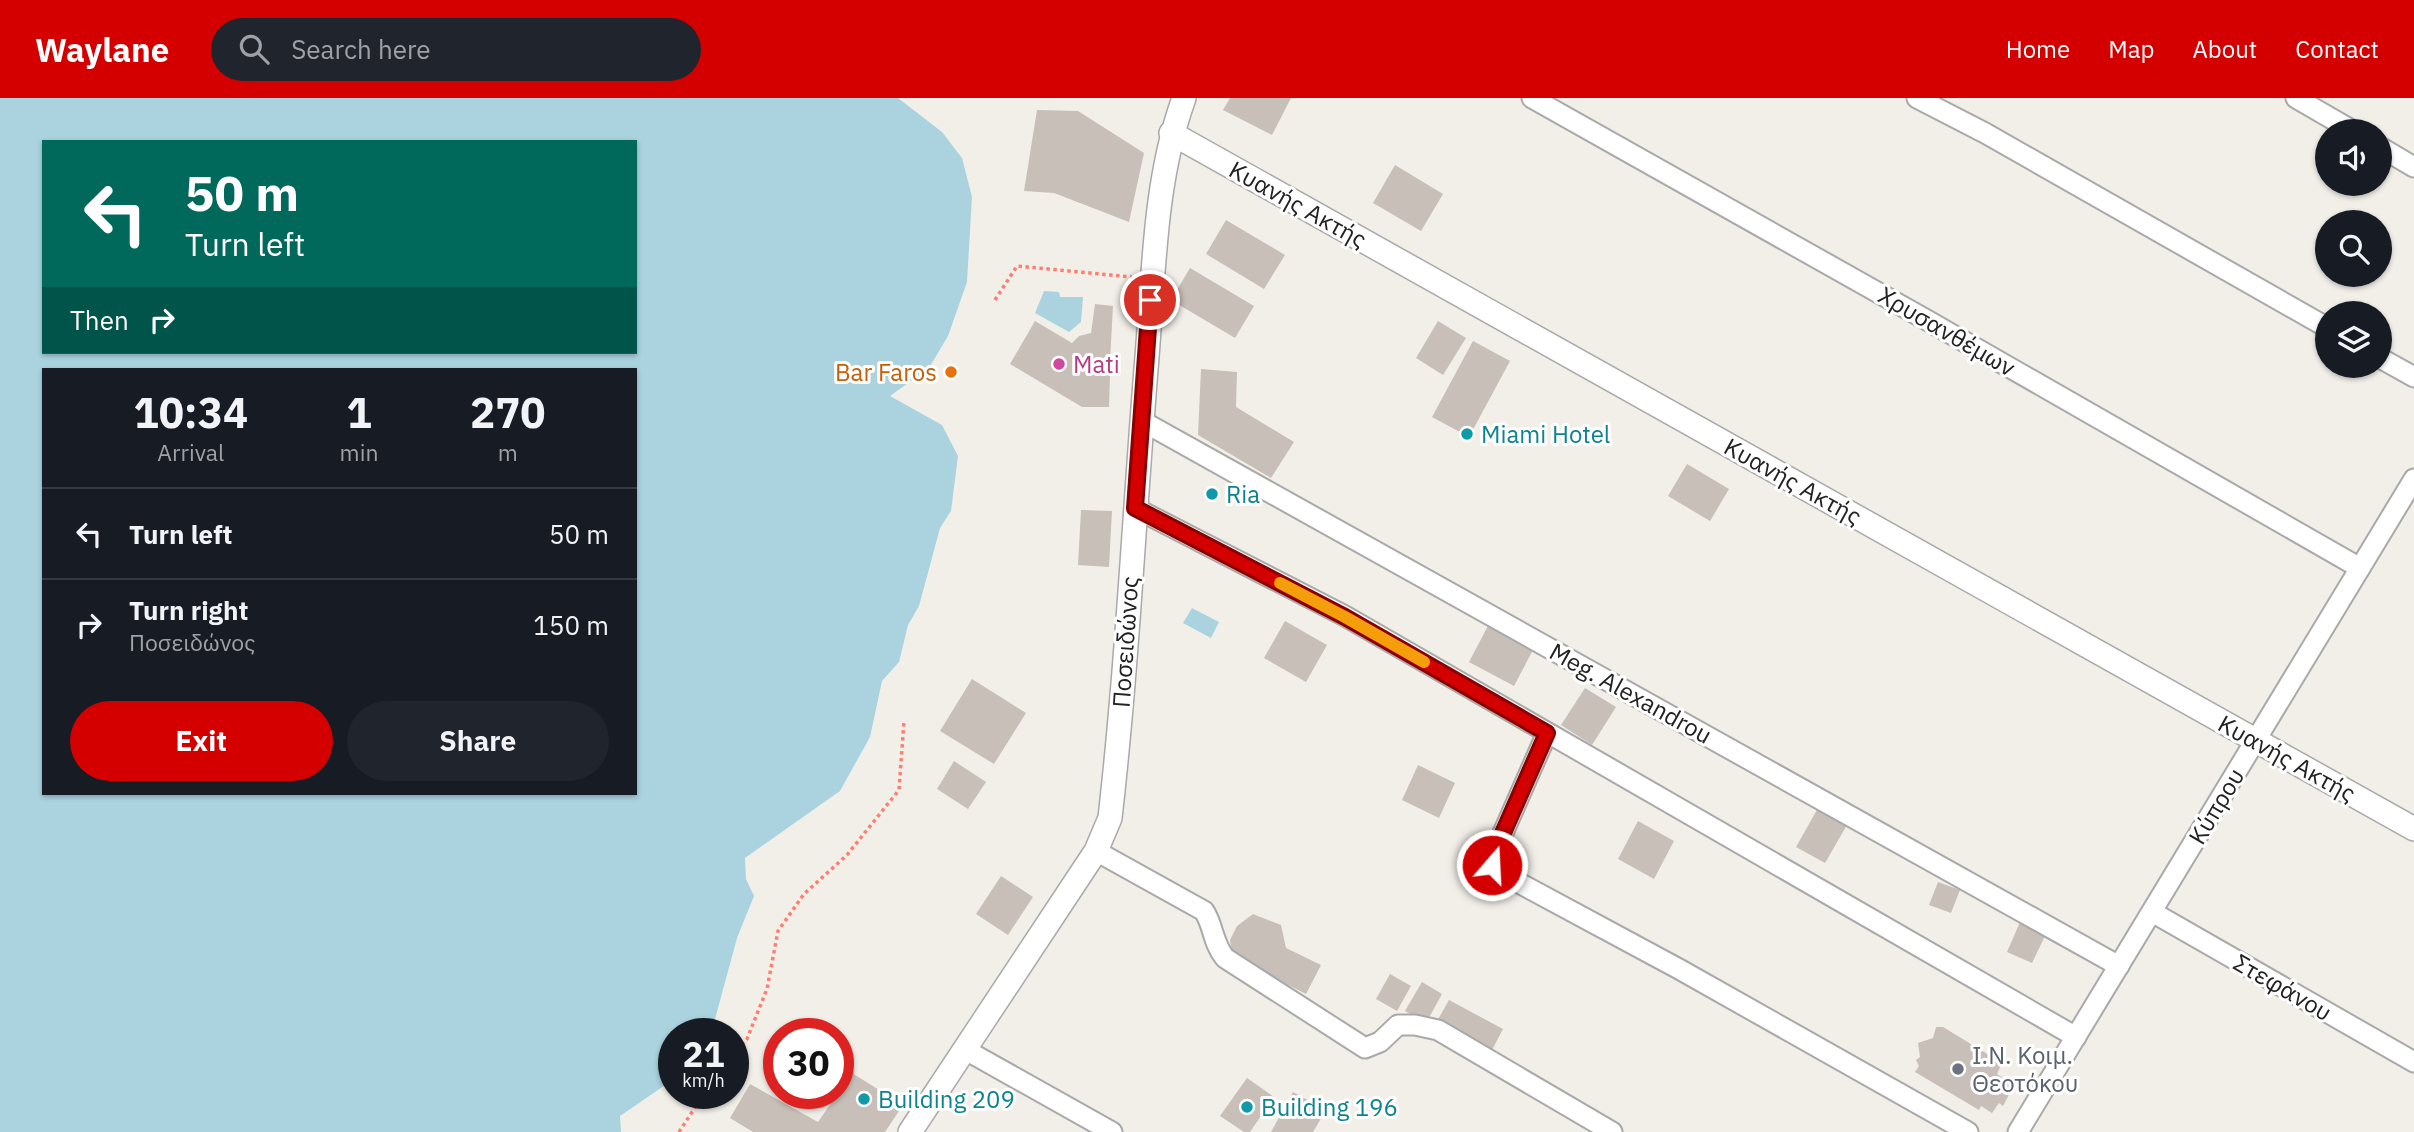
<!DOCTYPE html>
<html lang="en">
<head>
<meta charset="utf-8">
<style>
  :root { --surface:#171b24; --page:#20242c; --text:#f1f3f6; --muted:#9ea1a6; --line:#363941; --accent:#d40000 }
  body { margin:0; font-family:"IBM Plex Sans",sans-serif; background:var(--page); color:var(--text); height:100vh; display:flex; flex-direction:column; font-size:26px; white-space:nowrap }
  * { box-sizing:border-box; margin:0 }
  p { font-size:23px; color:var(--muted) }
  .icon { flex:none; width:38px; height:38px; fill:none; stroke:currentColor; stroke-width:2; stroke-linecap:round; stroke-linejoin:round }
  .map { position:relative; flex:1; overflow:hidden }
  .drawer { position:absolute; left:42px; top:270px; width:595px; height:427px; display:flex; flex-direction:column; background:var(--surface); border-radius:0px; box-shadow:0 2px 5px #0004 }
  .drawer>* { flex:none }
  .banner { position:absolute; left:42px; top:42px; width:595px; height:214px; border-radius:0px; box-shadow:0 2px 5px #0004; background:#00695c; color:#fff; overflow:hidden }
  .controls { position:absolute; left:2315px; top:21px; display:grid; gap:14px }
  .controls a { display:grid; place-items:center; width:77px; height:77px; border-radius:50%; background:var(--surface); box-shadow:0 2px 5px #0004; font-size:35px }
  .speed { position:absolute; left:658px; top:920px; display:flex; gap:14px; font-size:35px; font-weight:700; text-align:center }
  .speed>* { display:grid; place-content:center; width:91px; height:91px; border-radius:50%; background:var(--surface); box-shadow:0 2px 5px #0004; line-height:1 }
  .speed small { font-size:18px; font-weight:400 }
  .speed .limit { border:10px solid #d22; background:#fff; color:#111 }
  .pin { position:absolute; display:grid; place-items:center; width:60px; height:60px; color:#fff; margin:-30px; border:4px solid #fff; border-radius:50%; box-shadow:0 2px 7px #0007 }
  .me { position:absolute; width:77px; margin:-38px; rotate:19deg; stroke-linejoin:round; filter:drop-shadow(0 0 5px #0008) }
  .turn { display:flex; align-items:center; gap:24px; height:147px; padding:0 28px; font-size:32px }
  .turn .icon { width:91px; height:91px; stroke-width:2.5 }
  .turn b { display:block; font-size:49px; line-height:60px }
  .then { display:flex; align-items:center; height:66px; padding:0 28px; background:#0003; gap:14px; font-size:26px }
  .eta { display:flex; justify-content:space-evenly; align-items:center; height:119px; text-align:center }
  .eta b { font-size:42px; font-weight:700; line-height:49px }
  .cta { display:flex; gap:14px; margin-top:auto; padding:14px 28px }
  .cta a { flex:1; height:80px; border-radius:42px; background:var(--accent); color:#fff; font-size:28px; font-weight:700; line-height:80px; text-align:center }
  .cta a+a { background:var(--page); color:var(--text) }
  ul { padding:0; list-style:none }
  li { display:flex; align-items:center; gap:21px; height:91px; padding:0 28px; border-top:2px solid var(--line) }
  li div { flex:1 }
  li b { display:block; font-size:26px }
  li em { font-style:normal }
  header { display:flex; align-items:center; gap:42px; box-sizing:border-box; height:98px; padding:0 35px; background:var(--accent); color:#fff }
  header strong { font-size:33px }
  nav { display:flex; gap:38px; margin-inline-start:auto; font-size:24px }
  .search { width:490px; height:63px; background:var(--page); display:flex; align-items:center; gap:18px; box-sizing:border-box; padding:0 24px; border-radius:38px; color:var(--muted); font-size:26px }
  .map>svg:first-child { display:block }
  .water { fill:#aad3df; fill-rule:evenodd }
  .building { fill:#c7bfb8 }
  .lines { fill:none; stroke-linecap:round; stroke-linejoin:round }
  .minor-casing { stroke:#a9a9a9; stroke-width:23 }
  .tertiary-casing { stroke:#a9a9a9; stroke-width:26 }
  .path { stroke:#fa8072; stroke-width:3.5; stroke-dasharray:3.5 3.5; stroke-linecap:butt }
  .minor { stroke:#fff; stroke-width:19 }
  .tertiary { stroke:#fff; stroke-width:23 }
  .route-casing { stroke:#8a0000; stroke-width:18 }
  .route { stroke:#d40000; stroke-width:12 }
  .slow { stroke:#f59e0b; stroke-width:12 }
  .hotel-dot { fill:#d1479c; stroke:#fff; stroke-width:2.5 }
  .food-dot { fill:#e8710a; stroke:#fff; stroke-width:2.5 }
  .culture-dot { fill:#0f9aa8; stroke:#fff; stroke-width:2.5 }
  .worship-dot { fill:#6b7280; stroke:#fff; stroke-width:2.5 }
  .labels { text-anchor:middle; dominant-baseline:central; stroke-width:6; stroke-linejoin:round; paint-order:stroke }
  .street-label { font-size:24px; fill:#222; stroke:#fff }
  .hotel-label { font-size:24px; fill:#b23c85; stroke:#fff; text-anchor:start }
  .food-label { font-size:24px; fill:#c56008; stroke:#fff; text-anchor:end }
  .culture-label { font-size:24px; fill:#0d838f; stroke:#fff; text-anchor:start }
  .worship-label { font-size:24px; fill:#5b616d; stroke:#fff; text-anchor:start }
</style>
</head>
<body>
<header>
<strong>Waylane</strong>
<div class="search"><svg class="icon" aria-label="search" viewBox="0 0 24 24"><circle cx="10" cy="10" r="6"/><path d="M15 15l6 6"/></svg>Search here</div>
<nav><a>Home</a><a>Map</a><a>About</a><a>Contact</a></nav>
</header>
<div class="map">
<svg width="2414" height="1034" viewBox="0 0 2414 1034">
  <rect width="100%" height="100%" fill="#f2efe9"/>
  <g class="water">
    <path d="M0,0H898L942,34L962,60L972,99L967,184L948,238L929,270L890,298L942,327L958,358L951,413L940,430L919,508L908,527L899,564L882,583L870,639L840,693L745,760L746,781L754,798L737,840L711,936H674V981L620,1018L621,1034H0ZM44,44H635V254H44ZM635,271V695H44V271Z"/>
    <path d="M1044,193L1059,194L1060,199H1083L1081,224L1069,234L1035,215Z"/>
    <path d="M1192,510L1219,524L1211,540L1183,525Z"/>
  </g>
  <g class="building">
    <path d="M1230,0H1291L1272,37L1223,12Z"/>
    <path d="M1037,12L1078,13L1144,55L1129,124L1054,95L1024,93Z"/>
    <path d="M1395,67L1443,96L1421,133L1373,105Z"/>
    <path d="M1226,122L1285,157L1264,191L1206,156Z"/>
    <path d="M1190,170L1254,208L1235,240L1171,202Z"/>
    <path d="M1095,206L1113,208L1110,262L1102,274L1110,278L1109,309H1082L1010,266L1035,223L1072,245L1079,238L1091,235Z"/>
    <path d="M1438,223L1466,240L1443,277L1416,260Z"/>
    <path d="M1473,243L1510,263L1469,339L1432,319Z"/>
    <path d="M1201,271L1237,274L1236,309L1294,344L1271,380L1198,337Z"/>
    <path d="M1687,366L1729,391L1710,423L1668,398Z"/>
    <path d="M1081,412L1112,413L1109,469L1078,467Z"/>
    <path d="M1285,523L1327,547L1306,584L1264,560Z"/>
    <path d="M1490,524L1535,548L1514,588L1469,564Z"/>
    <path d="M972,581L1026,615L994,666L940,633Z"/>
    <path d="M1585,590L1616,609L1592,647L1561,627Z"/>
    <path d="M954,663L986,684L968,711L937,691Z"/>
    <path d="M1418,667L1455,685L1439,720L1402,702Z"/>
    <path d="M1818,710L1847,727L1825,765L1796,749Z"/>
    <path d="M1638,723L1674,743L1654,781L1618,761Z"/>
    <path d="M1001,778L1033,799L1008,837L976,816Z"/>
    <path d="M1938,784L1960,792L1951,815L1929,807Z"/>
    <path d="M1253,816L1281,827L1286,850L1321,867L1306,896L1233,859L1230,842L1237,828Z"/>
    <path d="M2020,824L2046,836L2032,865L2007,854Z"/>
    <path d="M1390,876L1411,888L1397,913L1376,901Z"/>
    <path d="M1422,884L1442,896L1426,925L1405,913Z"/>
    <path d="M1449,902L1503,931L1491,954L1436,925Z"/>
    <path d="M1936,929H1943L2002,965L1997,976L2014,987L2003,1008L1999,1005L1992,1015L1981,1008L1979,1012L1915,974L1919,968L1916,962L1920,959L1918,945L1933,940Z"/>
    <path d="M852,975L903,1007L885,1034H753L730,1020L750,986L818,1024Z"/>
    <path d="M1247,980L1274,999L1250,1034H1244L1220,1018Z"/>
    <path d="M1293,994L1326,1012L1313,1034H1271Z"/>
  </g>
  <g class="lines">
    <g class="minor-casing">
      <g id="minor">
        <path d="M1532,0L1925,221L2360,470"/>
        <path d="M1917,0L1985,35L2328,230"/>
        <path d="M2296,0L2353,33"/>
        <path d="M2380,49L2414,69"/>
        <path d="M2380,260L2414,279"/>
        <path d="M1142,323L2119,868"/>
        <path d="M1135,410L1345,518L2076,939"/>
        <path d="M1547,635L1492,760V767L1495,772L1679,871L1968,1034"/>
        <path d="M1096,753L1204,813C1214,828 1212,844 1225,860L1365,950L1380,944L1398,927H1415L1438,932L1612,1034"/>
        <path d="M2152,814L2414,964"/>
        <path d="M964,951L1112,1034"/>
        <path d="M2018,1034L2414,381"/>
      </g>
    </g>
    <g class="tertiary-casing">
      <g id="tertiary">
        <path d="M1171,35L2414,731"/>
        <path d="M910,1034L1096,753L1110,720C1127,571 1134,421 1146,271C1154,181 1153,86 1184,0"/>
      </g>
    </g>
    <g class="path">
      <path d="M995,202L1017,168L1132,179"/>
      <path d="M733,958L747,941L767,891L778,833L804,796L847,757L899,692L904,623"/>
      <path d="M679,1034L704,996"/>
    </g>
    <use href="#minor" class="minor"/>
    <use href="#tertiary" class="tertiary"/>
  </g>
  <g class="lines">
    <g class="route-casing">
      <path id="route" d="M1150,202L1135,410L1345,519L1547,635L1492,760V767"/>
    </g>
    <use href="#route" class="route"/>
    <path class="slow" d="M1280,485L1345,519L1424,564"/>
  </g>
  <circle class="hotel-dot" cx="1059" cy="266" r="7"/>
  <circle class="food-dot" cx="951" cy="274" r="7"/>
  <g class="culture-dot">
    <circle cx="1467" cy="336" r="7"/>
    <circle cx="1212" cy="396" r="7"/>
    <circle cx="864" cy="1001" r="7"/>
    <circle cx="1247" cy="1009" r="7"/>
  </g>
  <circle class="worship-dot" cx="1958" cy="971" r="7"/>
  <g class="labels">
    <g class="street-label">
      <text transform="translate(1298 106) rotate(29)">Κυανής Ακτής</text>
      <text transform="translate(1947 233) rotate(30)">Χρυσανθέμων</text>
      <text transform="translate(1793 383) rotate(29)">Κυανής Ακτής</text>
      <text transform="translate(1125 544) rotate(-86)">Ποσειδώνος</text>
      <text transform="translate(1631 595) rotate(29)">Meg. Alexandrou</text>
      <text transform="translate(2287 660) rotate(29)">Κυανής Ακτής</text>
      <text transform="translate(2216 708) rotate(-59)">Κύπρου</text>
      <text transform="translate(2283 889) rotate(30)">Στεφάνου</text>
    </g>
    <g class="hotel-label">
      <text x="1073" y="266">Mati</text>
    </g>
    <g class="food-label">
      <text x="937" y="274">Bar Faros</text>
    </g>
    <g class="culture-label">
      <text x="1481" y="336">Miami Hotel</text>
      <text x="1226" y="396">Ria</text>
      <text x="878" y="1001">Building 209</text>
      <text x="1261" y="1009">Building 196</text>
    </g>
    <g class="worship-label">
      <text x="1972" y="957">Ι.Ν. Κοιμ.<tspan x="1972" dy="28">Θεοτόκου</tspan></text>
    </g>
  </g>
</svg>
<div class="controls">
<a><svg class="icon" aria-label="sound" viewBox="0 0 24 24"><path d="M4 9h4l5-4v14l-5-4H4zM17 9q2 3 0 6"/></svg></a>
<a><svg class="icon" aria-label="search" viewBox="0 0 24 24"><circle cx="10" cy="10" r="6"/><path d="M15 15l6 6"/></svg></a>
<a><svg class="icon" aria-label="layers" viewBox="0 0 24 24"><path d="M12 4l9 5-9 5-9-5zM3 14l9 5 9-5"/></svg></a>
</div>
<div class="speed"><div>21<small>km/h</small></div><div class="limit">30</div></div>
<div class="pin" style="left:1150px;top:202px;background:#d93025"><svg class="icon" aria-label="arrive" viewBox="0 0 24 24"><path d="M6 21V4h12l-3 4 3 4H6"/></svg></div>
<svg class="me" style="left:1492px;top:767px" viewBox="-20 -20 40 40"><circle r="17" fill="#d40000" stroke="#fff" stroke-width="3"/><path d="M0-11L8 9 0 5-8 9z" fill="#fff"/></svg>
<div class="banner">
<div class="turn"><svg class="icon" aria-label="left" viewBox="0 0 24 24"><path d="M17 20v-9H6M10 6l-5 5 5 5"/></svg><div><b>50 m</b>Turn left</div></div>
<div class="then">Then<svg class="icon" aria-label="right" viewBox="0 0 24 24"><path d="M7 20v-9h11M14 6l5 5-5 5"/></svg></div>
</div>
<section class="drawer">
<div class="eta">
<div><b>10:34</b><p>Arrival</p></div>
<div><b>1</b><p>min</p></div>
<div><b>270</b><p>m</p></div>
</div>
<ul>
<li><svg class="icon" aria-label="left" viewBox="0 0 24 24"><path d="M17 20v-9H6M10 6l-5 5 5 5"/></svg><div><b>Turn left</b></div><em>50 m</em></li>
<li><svg class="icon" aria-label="right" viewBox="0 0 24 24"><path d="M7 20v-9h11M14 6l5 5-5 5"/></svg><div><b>Turn right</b><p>Ποσειδώνος</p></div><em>150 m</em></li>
</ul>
<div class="cta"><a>Exit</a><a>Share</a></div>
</section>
</div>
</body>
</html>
